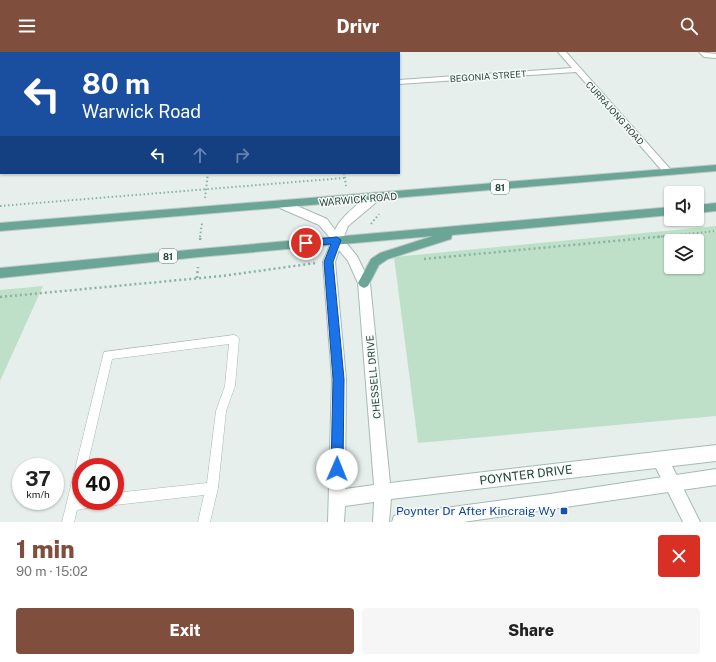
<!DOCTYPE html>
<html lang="en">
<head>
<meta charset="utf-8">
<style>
  :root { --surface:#fff; --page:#f6f6f6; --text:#222; --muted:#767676; --accent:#804e3d }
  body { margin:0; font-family:"Public Sans",sans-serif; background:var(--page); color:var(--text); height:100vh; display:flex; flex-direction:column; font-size:15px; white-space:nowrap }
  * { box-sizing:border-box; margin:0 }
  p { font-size:13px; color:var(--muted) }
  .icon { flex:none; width:22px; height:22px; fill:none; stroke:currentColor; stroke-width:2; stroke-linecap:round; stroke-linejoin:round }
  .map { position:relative; height:470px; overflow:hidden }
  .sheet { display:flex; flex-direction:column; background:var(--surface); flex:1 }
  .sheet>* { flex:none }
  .top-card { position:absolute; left:0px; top:0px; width:400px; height:122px; box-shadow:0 1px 3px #0004; background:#1a4fa0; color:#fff; overflow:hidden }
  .controls { position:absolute; left:664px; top:134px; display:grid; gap:8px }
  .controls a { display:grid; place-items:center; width:40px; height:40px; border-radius:4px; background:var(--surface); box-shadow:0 1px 3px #0004; font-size:20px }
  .speed { position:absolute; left:12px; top:406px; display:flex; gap:8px; font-size:20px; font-weight:700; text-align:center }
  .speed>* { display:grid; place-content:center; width:52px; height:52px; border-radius:50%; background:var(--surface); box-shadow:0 1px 3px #0004; line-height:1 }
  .speed small { font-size:10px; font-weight:400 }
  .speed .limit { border:6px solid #d22; background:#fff; color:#111 }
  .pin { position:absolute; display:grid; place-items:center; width:34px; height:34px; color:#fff; margin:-17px; border:2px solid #fff; border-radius:50%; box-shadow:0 1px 4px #0007 }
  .me { position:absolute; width:44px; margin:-22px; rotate:1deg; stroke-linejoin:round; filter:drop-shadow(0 0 3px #0008) }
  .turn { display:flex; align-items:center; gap:14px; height:84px; padding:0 16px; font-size:18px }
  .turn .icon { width:52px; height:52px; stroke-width:2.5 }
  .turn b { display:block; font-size:28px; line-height:34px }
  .lanes { display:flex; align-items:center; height:38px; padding:0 16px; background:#0003; justify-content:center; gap:20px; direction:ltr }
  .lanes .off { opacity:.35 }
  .round { display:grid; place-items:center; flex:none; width:42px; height:42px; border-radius:4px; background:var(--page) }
  .summary { display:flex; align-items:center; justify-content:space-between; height:68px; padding:0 16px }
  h1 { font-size:24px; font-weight:800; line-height:30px; color:var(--accent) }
  .primary-button { display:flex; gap:8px; margin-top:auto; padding:8px 16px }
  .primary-button a { flex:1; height:46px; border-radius:4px; background:var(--accent); color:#fff; font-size:16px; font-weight:800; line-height:46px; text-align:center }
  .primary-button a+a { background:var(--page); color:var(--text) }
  header { display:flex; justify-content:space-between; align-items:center; height:52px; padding:0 16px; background:var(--accent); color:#fff; font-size:18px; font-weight:800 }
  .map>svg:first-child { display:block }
  .green { fill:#bfe0c8; fill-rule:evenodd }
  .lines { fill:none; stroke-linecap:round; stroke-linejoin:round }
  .lane-casing { stroke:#a8b8b2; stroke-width:1 }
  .street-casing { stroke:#a8b8b2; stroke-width:2 }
  .secondary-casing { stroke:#a4bbb3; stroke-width:2 }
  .primary-casing { stroke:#c2cac8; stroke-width:2 }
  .path-far1 { stroke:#86b3a5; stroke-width:2; stroke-dasharray:1.5 2.5; stroke-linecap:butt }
  .path { stroke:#86b3a5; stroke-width:2.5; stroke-dasharray:2 3; stroke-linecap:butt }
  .lane { fill:#fff; fill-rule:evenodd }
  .street { fill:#fff; fill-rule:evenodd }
  .secondary { fill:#fff; fill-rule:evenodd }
  .primary { fill:#6aa596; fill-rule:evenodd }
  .route { fill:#1a73e8; stroke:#114b97 }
  .transit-dot { fill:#1a4fb4; stroke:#f7fbf9; stroke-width:1.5 }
  .labels { text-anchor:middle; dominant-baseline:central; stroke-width:3; stroke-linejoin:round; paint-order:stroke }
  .far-street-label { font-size:9px; fill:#24423a; stroke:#f7fbf9 }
  .shield { fill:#f7fbf9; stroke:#637a73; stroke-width:1 }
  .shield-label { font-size:9px; font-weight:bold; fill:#24423a }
  .street-label { font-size:10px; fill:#24423a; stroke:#f7fbf9 }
  .near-street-label { font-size:12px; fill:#24423a; stroke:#f7fbf9 }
  .near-transit-label { font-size:12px; fill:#164399; stroke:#f7fbf9; text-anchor:end }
</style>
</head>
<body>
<header><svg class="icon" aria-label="menu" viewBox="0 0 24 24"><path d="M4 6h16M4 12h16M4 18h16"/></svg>Drivr<svg class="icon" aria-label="search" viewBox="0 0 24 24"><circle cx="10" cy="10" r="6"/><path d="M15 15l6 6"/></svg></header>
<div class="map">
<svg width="716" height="470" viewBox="0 0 716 470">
  <rect width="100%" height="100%" fill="#e6efeb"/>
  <g class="green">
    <path d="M716,174V364L418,391L394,205ZM671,189H697V215H671Z"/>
    <path d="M43,234L0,329V238Z"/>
  </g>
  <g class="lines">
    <g class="lane-casing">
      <path id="lane" d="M234,283L237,284L239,287L235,334L226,359L218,436L210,470H198L204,443L115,453L111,451L110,449H115V441L207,431L216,359L225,334L229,292L112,307L87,415H81V449H106L104,453L77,458L74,470H62L104,300Z"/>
    </g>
    <g class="street-casing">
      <g id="street">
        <path d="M0,0H8L9,1H1Z"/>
        <path d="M23,0H33L22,1Z"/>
        <rect x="178" y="0" width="8" height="1"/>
        <rect x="325" y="0" width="8" height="1"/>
        <path d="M558,0H566L671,118L673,120L671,122H665L576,20L399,32V28L572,16Z"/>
        <path d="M699,0L716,2V6L704,5Z"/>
        <rect x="0" y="7" width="1" height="4"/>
        <path d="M660,400L666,402L700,470H683L652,408L654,402Z"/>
      </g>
    </g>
    <g class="secondary-casing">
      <g id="secondary">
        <path d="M376,142L380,143L381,145L380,147L348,174L343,187L357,204L370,231L390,431L716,393V409L391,447L389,470H373L374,450L345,454L344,470H328L332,327L323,210L332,188L319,173L280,156L279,153L280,150H288L327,167L335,178C340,166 363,145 376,142ZM339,198L348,209L358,231L374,433L345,437L346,327L335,210Z"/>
        <path d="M716,417V433L463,470H392L394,464L400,462L550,442Z"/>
      </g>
    </g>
    <g class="primary-casing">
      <g id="primary">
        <path d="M716,113V119L0,179V171Z"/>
        <path d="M716,151V159L697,161V153Z"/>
        <path d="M671,155V163L452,183L451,187L388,207L379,213L368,234L364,236L360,234L358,231L371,207L380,201L433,184L199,205L0,226V216L199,197Z"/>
      </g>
    </g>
    <g class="path-far1">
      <path d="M344,121L346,134"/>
      <path d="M205,146L208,121"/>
      <path d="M0,154L344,126"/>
      <path d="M371,172L379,162"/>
      <path d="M200,185L202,171"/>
      <path d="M657,185L716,179"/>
    </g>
    <g class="path">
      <path d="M200,188L201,184"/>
      <path d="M424,207L667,184"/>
      <path d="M197,226L198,215"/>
      <path d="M0,245L222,224L316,211"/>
    </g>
    <use href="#lane" class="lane"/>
    <use href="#street" class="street"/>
    <use href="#secondary" class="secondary"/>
    <use href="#primary" class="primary"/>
  </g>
  <path class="route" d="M337,185L341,188L333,210L344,327L343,417L341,421L337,423L332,421L331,417L333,327L324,210L331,192L306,194L302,191L306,188Z"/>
  <rect class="transit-dot" x="560" y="455" width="8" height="8" rx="2"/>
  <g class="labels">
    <g class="far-street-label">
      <text transform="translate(488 24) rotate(-4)">BEGONIA STREET</text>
      <text transform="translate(615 61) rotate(48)">CURRAJONG ROAD</text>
    </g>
    <g class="shield">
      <rect x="491" y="128" width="18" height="14" rx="3"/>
      <rect x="159" y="197" width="18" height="14" rx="3"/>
    </g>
    <g class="shield-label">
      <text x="500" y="135">81</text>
      <text x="168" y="204">81</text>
    </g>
    <g class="street-label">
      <text transform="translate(358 147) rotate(-5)">WARWICK ROAD</text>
      <text transform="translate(373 325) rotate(-95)">CHESSELL DRIVE</text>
    </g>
    <g class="near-street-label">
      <text transform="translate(526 423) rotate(-7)">POYNTER DRIVE</text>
    </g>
    <g class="near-transit-label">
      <text x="556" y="459">Poynter Dr After Kincraig Wy</text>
    </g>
  </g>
</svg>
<div class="controls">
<a><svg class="icon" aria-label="sound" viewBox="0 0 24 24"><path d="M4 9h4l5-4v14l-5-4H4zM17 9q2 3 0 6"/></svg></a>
<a><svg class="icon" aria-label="layers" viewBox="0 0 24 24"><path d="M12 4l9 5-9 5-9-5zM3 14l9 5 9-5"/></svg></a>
</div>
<div class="speed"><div>37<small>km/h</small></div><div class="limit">40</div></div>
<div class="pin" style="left:306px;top:191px;background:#d93025"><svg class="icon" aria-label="arrive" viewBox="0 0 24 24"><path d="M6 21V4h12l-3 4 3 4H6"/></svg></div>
<svg class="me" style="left:337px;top:417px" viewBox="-20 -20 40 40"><circle r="19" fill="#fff"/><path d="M0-13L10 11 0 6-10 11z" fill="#1a73e8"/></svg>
<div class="top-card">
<div class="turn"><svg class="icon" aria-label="left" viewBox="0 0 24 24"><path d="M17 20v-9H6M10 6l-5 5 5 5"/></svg><div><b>80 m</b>Warwick Road</div></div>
<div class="lanes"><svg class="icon" aria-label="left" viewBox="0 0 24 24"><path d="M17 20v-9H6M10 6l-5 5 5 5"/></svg><svg class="icon off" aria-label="ahead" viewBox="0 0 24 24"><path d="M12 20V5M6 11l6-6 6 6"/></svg><svg class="icon off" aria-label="right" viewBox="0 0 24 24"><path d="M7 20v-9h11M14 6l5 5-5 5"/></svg></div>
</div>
</div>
<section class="sheet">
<div class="summary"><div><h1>1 min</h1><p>90 m · 15:02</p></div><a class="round" style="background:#d93025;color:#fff"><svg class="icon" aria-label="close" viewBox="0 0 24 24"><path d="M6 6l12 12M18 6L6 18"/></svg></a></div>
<div class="primary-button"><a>Exit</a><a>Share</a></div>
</section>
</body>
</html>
